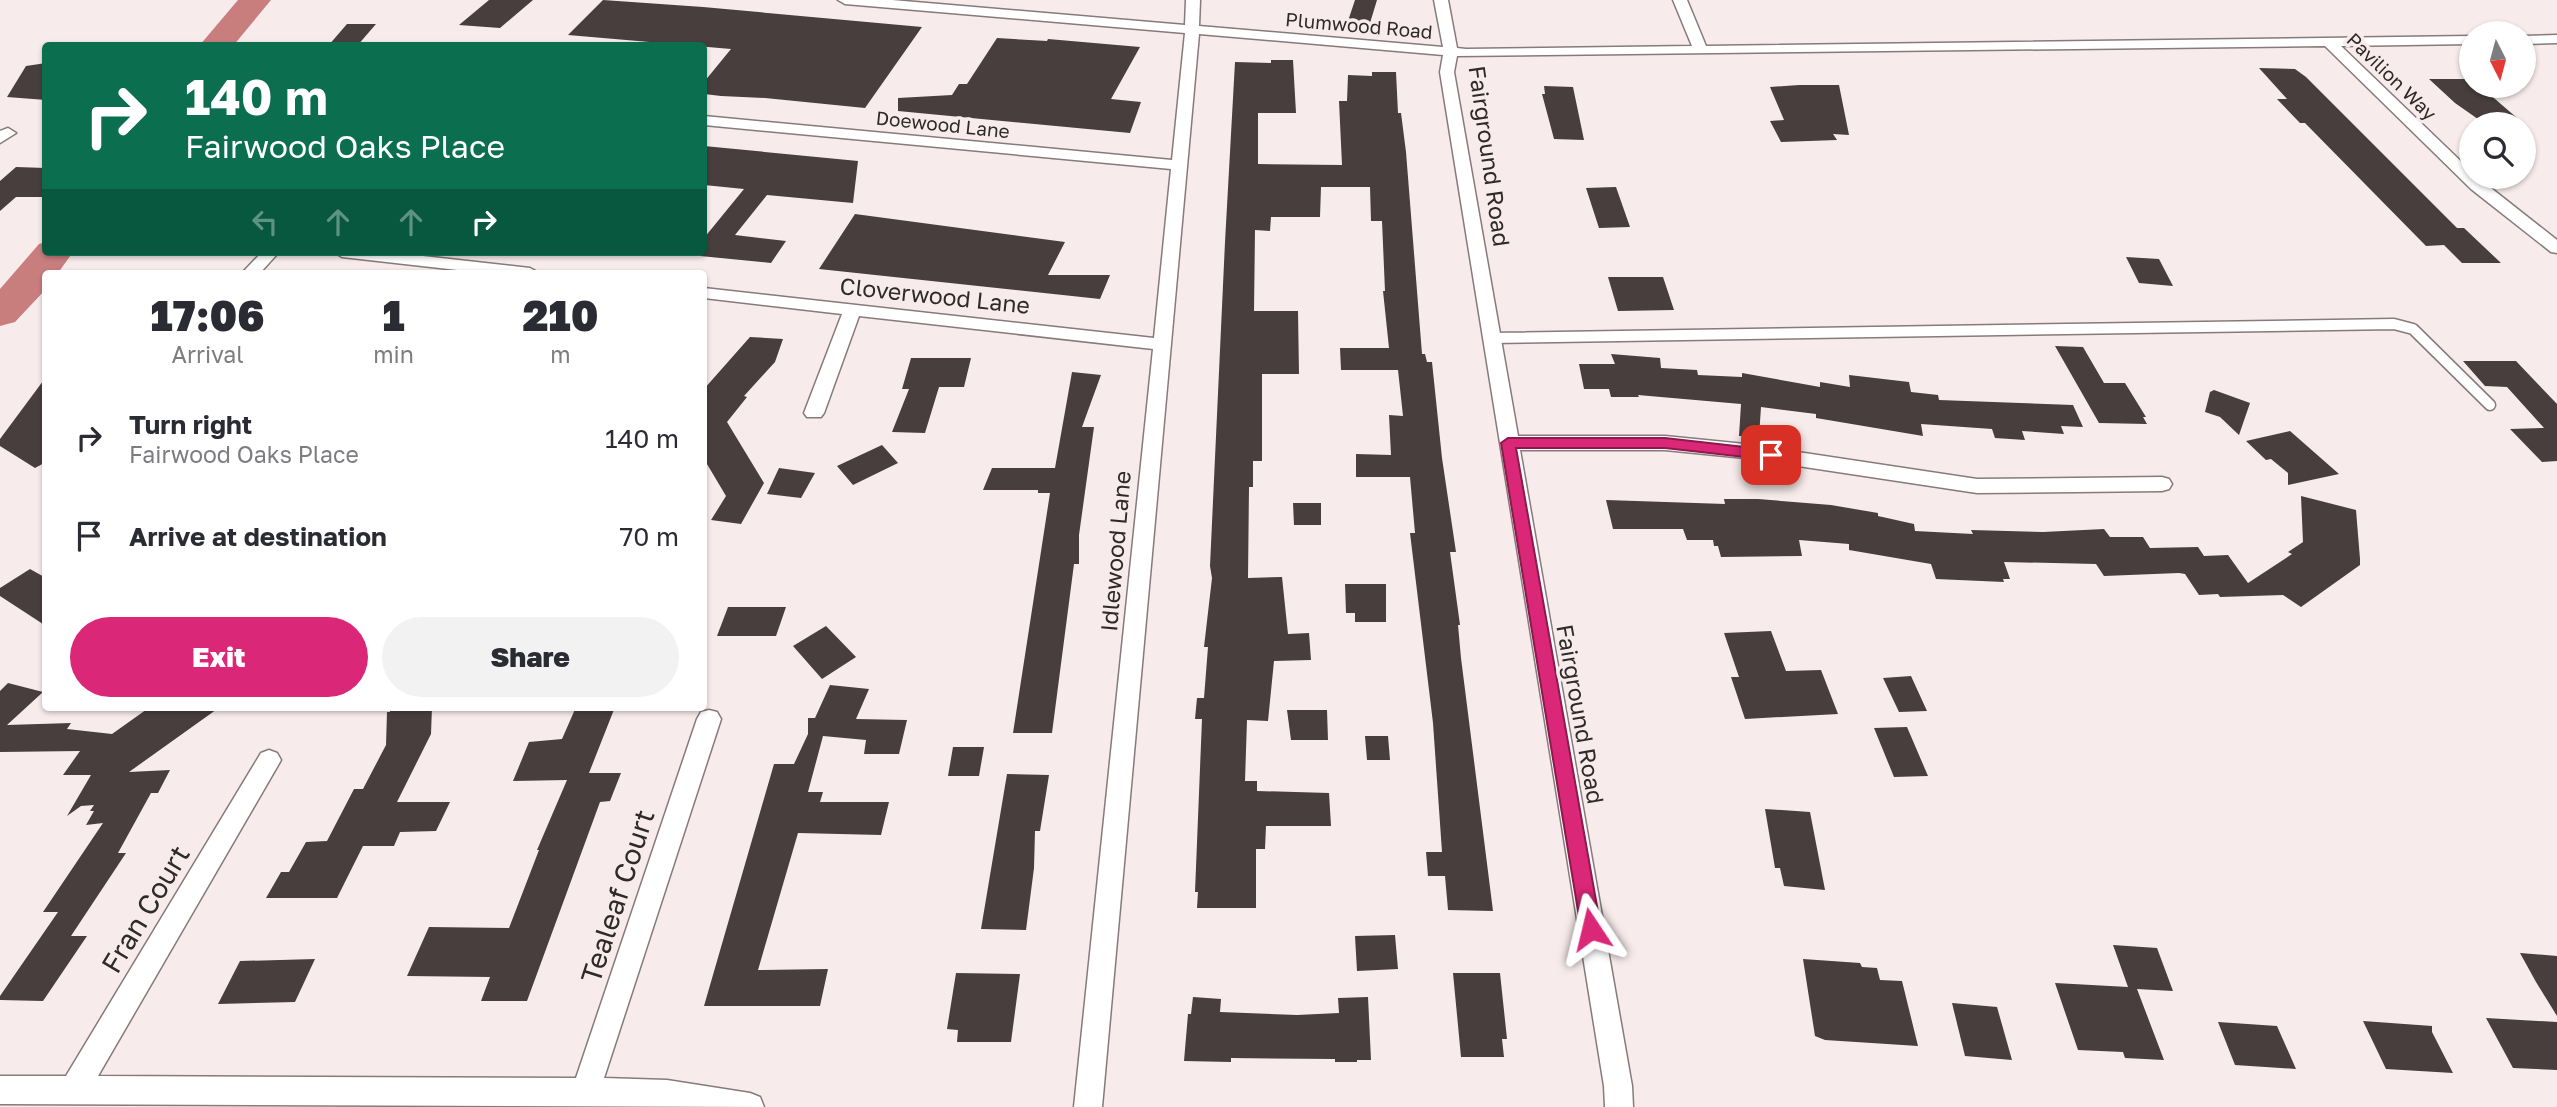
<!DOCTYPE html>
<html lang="en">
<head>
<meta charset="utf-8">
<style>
  :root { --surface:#fff; --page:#f2f2f3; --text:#2b2b33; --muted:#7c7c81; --accent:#db2777 }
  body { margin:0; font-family:"Golos Text",sans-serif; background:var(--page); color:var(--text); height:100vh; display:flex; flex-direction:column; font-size:26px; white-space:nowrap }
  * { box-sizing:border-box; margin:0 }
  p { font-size:23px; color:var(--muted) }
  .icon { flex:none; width:38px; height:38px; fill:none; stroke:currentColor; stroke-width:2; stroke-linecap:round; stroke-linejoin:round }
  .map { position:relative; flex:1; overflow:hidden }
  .drawer { position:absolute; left:42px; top:270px; width:665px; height:441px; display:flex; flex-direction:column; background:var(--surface); border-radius:7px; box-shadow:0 2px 5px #0004 }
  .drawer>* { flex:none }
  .top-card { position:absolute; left:42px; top:42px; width:665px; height:214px; border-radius:7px; box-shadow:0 2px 5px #0004; background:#0b6e4f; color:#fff; overflow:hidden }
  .needle { width:46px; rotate:174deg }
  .tools { position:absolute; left:2459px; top:21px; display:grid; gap:14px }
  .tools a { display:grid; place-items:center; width:77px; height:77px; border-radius:50%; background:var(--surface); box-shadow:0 2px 5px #0004; font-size:35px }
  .pin { position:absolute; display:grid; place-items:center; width:60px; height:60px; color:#fff; margin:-30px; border-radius:14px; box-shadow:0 4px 10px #0006 }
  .me { position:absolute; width:77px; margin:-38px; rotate:350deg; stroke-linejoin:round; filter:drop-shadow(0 0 5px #0008) }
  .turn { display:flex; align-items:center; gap:24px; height:147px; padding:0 28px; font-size:32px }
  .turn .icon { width:91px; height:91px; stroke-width:2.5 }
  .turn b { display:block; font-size:49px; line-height:60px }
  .lanes { display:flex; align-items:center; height:66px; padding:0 28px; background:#0003; justify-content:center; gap:35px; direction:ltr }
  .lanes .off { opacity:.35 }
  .eta { display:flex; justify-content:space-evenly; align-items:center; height:119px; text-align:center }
  .eta b { font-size:42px; font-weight:800; line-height:49px }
  .action { display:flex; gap:14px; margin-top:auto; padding:14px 28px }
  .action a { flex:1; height:80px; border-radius:42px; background:var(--accent); color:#fff; font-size:28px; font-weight:800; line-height:80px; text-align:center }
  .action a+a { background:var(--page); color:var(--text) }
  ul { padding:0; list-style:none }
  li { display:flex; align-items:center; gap:21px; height:98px; padding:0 28px }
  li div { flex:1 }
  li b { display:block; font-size:26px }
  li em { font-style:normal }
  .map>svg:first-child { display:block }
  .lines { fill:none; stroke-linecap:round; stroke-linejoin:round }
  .river { fill:#c97e7e; fill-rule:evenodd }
  .building { fill:#483e3e }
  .service-casing { stroke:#867a7a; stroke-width:13 }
  .minor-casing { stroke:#867a7a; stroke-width:3 }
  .service { stroke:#fff; stroke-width:10 }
  .minor { fill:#fff; fill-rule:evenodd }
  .route { fill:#db2777; stroke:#8e194d; stroke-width:2 }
  .labels { text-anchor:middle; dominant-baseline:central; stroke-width:7; stroke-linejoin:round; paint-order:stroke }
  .far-street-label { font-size:19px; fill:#2f2a2a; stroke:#f8ebeb }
  .street-label { font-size:23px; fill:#2f2a2a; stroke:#f8ebeb }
  .near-street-label { font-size:28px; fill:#2f2a2a; stroke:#f8ebeb }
</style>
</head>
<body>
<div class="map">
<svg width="2557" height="1107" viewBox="0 0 2557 1107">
  <rect width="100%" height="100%" fill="#f8ebeb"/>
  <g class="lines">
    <g class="river">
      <path d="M238,0H271L233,46H199Z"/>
      <path d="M46,242V252H73L58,273H46V289L15,322L0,326V289L39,244Z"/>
    </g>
  </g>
  <g class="building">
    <path d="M489,0H533L500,28L459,25Z"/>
    <path d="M603,0L703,7L922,27L865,108L765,98L721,96L704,94V82L731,49L568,35Z"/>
    <path d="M1355,0H1377L1370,23L1348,21Z"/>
    <path d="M347,24H376L357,46H328Z"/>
    <path d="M997,38L1047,41L1048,39L1140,47L1111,99L1141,102L1130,133L898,111V98L952,95L959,84H967Z"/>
    <path d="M1271,60H1293L1296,113H1258V164L1342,165L1339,101H1347L1348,75L1372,76V72H1396L1398,113H1401L1406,152L1422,354H1425L1427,362H1432L1442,458L1456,552H1450L1460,625H1458L1461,658L1493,911L1448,910L1445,876H1428L1426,852H1442L1433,723L1410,533H1415L1410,477H1356V454L1391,455L1389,415L1403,416L1398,370H1341L1340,348H1389L1383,291H1385L1382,221H1371L1370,187H1321L1320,217H1271L1270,231L1255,230L1254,311H1298L1299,374H1262V461H1253V487H1249L1248,578L1282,577L1288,634L1309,633L1311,660L1274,661L1268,721L1247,720L1245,781H1257V791L1329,793L1331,826H1266L1265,849H1256V908H1197L1198,892H1195L1202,719H1195L1197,698H1204L1208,647H1204L1212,578L1210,566L1225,242L1235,62L1271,63Z"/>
    <path d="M46,63V100L7,97L26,66Z"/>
    <path d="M2259,68L2295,69L2306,77L2457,228H2464L2501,263H2462L2444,245L2426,246L2305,123H2300L2277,99H2287Z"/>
    <path d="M2429,79H2471V86H2480L2524,124H2485L2455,103Z"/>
    <path d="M1799,85H1839L1849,135L1833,134L1837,140L1781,142L1770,121L1784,120L1770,87Z"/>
    <path d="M1544,86L1573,87L1584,140L1554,139L1542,94H1545Z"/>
    <path d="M704,146L858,161L853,203L767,195L735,235L786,241L771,263L690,255L692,252H704V238L744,189L704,185Z"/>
    <path d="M16,167L46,168V197H16L0,211V181Z"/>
    <path d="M1616,187L1630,227L1599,228L1586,188Z"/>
    <path d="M855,214L1065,242L1048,275H1110L1100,299L819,269Z"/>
    <path d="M2126,257L2159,259L2173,286L2139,283Z"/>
    <path d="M1608,277H1663L1674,310L1618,311Z"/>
    <path d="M750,337L783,339L775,362L744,396L747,397L727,422L764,483L741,524L711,520L726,496L704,459V389Z"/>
    <path d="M2055,346L2083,347L2104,383H2125L2146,417H2143L2147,424L2099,423Z"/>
    <path d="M1611,354L1660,358L1661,368L1697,370L1698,375L1742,377V373L1820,387V382L1850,387L1849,375L1909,382L1911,392L1938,395L1939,400L2073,405L2083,427L2061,426L2064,434L2022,431L2025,440L1995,438L1992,429L1921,424L1923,436L1816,418V414L1761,407L1759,437L1739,436L1741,404L1638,395L1639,397H1611L1609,389H1584L1579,364H1615Z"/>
    <path d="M911,358H971L964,387H939L925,433L892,432L909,389H902Z"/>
    <path d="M2463,361H2516L2535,381L2557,404V461L2542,462L2510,429L2544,428L2507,387L2485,386Z"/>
    <path d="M1072,372L1101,375L1082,427H1094L1079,535V564H1074L1052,733H1013L1050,493H1038V490H983L992,468H1055Z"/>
    <path d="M46,377V462L35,468L0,446V439Z"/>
    <path d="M2214,390L2250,403L2239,435L2220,417L2205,412L2210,392Z"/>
    <path d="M2290,431L2339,474L2288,485V473L2271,459L2266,460L2246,441Z"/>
    <path d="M882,445L898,463L853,485L837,466Z"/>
    <path d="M779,468L815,473L801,498L767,494Z"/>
    <path d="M2301,496L2356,510L2360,559V565L2301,607L2283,595L2220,597L2218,594L2199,595L2185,574L2179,573L2104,576L2096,564L2004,562L2010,579H2003L2004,582L1936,579L1931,564L1849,550V544L1799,540L1802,556L1721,557L1718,546H1714L1713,540H1687L1683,529H1613L1606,500L1725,504L1724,499H1758L1831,505L1878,513V516L1914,524L1915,531L1973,534L1971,530L2043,532L2104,529L2110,537H2143L2150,548L2198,547L2204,556L2228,555L2248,583L2292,554L2288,552L2303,542Z"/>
    <path d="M1293,503H1321V525H1294Z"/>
    <path d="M30,569L46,578V626L0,596V588Z"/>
    <path d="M1345,584H1386V622H1355V613H1346Z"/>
    <path d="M728,607H786L776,636H717Z"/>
    <path d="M826,626L856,657L822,679L793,646Z"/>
    <path d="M1771,631L1786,671L1821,670L1838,714L1745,719L1731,677H1739L1724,633Z"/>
    <path d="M1911,676L1927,711L1899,712L1883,678Z"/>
    <path d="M8,683L43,692L7,725L71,723L67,729L112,734L150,707H220L129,772L170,770L158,793H151L118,853H126L71,936H87L43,1001L0,1000V996L58,912H43L103,823L86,825L94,811H90L94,805L81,806L67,816L91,775H63L80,751L0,752V691Z"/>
    <path d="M830,685L869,689L856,719L907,720L899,754H864L866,740L823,736L808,792H823L820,802H889L881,835L798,833L758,970L828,969L820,1006H704L774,764H794L808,734V718H815Z"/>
    <path d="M390,707H432L431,734L397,802H450L436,831L400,832L394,846H363L337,898H266L281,872H289L306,842L327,841L354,789H363L386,745L387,712H390Z"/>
    <path d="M576,707H615L589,773H621L610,801L600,802L527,1001H481L490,977L407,976L429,927L509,928L539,850H537L567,780L513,781L529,742L562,739Z"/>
    <path d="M1287,710H1327L1328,740H1291Z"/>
    <path d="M1907,727L1928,776L1894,777L1874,728Z"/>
    <path d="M1365,736H1388L1390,760H1367Z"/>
    <path d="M953,747H984L979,776H948Z"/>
    <path d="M1007,774L1049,775L1040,831H1035L1034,868L1026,930L981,929Z"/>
    <path d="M1765,809L1810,812L1825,890L1784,886L1780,868H1775Z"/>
    <path d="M1395,935L1398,969L1357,971L1355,936Z"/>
    <path d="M2113,945L2157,948L2173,991L2137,989L2164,1060L2125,1058L2123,1052L2078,1050L2055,983L2128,987Z"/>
    <path d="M2520,953L2557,956V1016L2536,982Z"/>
    <path d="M315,959L295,1002L218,1004L240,961Z"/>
    <path d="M1803,959L1860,963L1862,967L1877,968L1880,980L1902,981L1918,1046L1825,1040L1815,1036Z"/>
    <path d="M956,973L1020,974L1011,1042H957L958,1030L947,1029Z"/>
    <path d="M1453,973H1500L1507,1039H1502L1504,1057H1461Z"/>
    <path d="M1193,997L1221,999L1220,1012L1297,1015L1339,1013L1338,998L1368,997L1371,1060H1357V1062H1335V1059L1231,1058V1062L1184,1061L1188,1014H1191Z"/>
    <path d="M1952,1003L1997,1007L2012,1060L1965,1056Z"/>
    <path d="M2486,1018L2557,1022V1070L2513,1068Z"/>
    <path d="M2363,1021L2432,1026V1032L2453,1073L2386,1069Z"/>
    <path d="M2218,1022L2277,1026L2296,1069L2235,1065Z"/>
  </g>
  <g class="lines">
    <g class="service-casing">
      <path id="service" d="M1491,338L2394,324L2413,329L2490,405"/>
    </g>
    <g class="minor-casing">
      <g id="minor">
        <path d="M838,0H892L1185,25L1186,0H1200L1199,26L1443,47L1434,0H1448L1457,48L1466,49L1692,46L1673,0H1687L1706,46L2471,36V44L2341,46L2471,171V177H2477L2557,240V253L2551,252L2471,189L2325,46L1457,56L1454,72L1518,436H1665L1745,444L1977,479L2162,477L2169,479L2172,484L2169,489L2162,491L1977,493L1745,458L1665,450H1520L1632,1086L1633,1107H1605L1604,1086L1440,72L1443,55L1199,34L1102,1107H1074L1153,349L859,316L824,413L821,417H807L804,413L842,314L704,298V288L1154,338L1171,169L704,125V116L1172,160L1185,33L845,4Z"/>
        <path d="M2557,35V43L2524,44V36Z"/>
        <path d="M8,128L16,133L0,143V131Z"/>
        <path d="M262,252H279L260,273H242Z"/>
        <path d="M334,252H387L530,268L539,273H484L342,257Z"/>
        <path d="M709,710L717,712L721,719L604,1078L667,1080L750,1093L760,1097L764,1107L0,1104V1076H66L261,753L269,750L277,753L281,760L277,767L98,1076L576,1078L697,719L701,712Z"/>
      </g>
    </g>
    <use href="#service" class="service"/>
    <use href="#minor" class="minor"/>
  </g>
  <path class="route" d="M1508,438H1665L1771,450L1778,455L1771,460L1665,448H1516L1601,929L1598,936L1591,938L1584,936L1581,929L1501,443Z"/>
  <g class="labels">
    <g class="far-street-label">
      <text transform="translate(1359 25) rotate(5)">Plumwood Road</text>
      <text transform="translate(2392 76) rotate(44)">Pavilion Way</text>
      <text transform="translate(943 124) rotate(6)">Doewood Lane</text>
    </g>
    <g class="street-label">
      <text transform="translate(1490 156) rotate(82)">Fairground Road</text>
      <text transform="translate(935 295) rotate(6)">Cloverwood Lane</text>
      <text transform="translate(1115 551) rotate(-85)">Idlewood Lane</text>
      <text transform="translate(1581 714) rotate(80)">Fairground Road</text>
    </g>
    <g class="near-street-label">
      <text transform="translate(617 896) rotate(-72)">Tealeaf Court</text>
      <text transform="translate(145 909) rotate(-59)">Fran Court</text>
    </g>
  </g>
</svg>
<div class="tools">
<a><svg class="needle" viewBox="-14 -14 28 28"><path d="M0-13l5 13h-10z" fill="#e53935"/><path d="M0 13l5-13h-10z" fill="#7c7c81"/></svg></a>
<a><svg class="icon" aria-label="search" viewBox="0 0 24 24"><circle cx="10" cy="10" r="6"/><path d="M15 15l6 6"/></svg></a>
</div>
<div class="pin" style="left:1771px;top:455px;background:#d93025"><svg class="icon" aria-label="arrive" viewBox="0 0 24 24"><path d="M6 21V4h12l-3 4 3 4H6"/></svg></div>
<svg class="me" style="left:1591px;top:929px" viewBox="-20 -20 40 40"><path d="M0-17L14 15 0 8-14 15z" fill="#db2777" stroke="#fff" stroke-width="4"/></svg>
<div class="top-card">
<div class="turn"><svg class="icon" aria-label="right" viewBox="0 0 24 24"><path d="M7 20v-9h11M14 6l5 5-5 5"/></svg><div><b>140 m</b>Fairwood Oaks Place</div></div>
<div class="lanes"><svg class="icon off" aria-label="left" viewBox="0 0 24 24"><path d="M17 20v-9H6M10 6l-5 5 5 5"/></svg><svg class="icon off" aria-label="ahead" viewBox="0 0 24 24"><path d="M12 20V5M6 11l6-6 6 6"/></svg><svg class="icon off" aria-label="ahead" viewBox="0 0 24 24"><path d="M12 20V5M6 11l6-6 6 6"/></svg><svg class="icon" aria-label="right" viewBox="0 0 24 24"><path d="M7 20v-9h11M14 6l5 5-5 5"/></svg></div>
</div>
<section class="drawer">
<div class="eta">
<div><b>17:06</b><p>Arrival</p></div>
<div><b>1</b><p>min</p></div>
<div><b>210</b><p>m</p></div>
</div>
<ul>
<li><svg class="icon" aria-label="right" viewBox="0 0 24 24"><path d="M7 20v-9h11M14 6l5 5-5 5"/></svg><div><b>Turn right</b><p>Fairwood Oaks Place</p></div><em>140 m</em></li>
<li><svg class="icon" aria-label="arrive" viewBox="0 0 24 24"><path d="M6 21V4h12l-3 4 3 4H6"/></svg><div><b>Arrive at destination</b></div><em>70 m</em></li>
</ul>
<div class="action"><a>Exit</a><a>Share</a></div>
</section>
</div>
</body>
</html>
